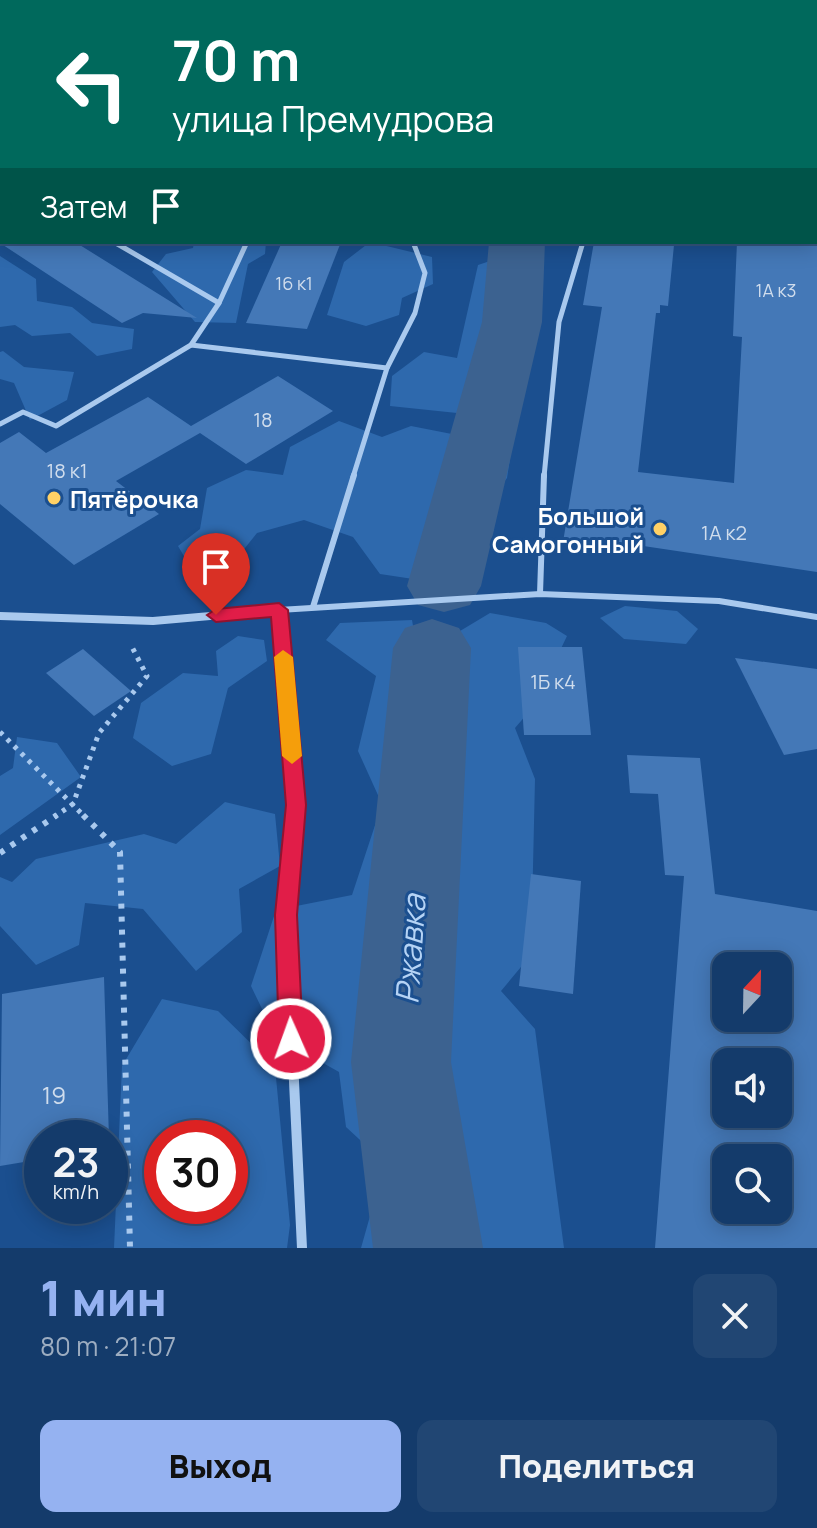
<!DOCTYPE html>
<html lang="ru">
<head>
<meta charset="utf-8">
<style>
  :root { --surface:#143b6b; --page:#214673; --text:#f1f3f6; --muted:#9dadc1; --line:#33557e; --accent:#95b2f1 }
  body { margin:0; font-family:Manrope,sans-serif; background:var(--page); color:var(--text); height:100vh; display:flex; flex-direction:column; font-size:30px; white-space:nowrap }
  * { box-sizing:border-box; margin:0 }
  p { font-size:26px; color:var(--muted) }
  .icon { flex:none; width:44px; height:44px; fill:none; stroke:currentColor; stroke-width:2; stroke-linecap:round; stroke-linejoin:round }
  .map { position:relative; height:1248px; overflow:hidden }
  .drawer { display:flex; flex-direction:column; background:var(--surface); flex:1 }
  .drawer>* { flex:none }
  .hud { position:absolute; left:0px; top:0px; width:818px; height:244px; box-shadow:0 4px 20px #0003,0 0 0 2px var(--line); background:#00695c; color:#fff; overflow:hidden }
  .needle { width:52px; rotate:22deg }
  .buttons { position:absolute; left:712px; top:952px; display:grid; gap:16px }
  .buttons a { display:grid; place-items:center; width:80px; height:80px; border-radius:16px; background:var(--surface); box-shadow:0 4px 20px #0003,0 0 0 2px var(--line); font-size:40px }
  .speed { position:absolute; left:24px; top:1120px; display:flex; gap:16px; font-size:40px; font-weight:700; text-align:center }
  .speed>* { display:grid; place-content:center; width:104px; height:104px; border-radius:50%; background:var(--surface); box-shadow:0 4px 20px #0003,0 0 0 2px var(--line); line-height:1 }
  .speed small { font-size:20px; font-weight:400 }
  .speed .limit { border:12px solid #d22; background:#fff; color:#111 }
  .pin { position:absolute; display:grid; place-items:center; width:68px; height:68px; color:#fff; margin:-82px -34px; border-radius:50% 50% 50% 0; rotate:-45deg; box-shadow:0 0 8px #0007 }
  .pin .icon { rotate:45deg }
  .me { position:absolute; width:88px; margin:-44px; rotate:358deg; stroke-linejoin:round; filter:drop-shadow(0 0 6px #0008) }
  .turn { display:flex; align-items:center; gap:28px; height:168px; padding:0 40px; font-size:36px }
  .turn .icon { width:104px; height:104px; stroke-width:2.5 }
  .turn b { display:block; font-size:56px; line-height:68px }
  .then { display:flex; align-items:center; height:76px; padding:0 40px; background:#0003; gap:16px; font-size:30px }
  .round { display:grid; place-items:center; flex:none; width:84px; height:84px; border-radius:16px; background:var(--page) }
  .overview { display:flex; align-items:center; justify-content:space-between; height:136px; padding:0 40px }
  h1 { font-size:48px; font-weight:800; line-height:60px; color:var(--accent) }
  .cta { display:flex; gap:16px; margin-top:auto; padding:16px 40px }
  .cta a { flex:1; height:92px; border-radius:16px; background:var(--accent); color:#111; font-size:32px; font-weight:800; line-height:92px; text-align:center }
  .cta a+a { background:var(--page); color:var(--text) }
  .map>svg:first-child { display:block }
  .green { fill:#2e69ad; fill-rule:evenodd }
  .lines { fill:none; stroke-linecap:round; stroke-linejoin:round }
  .river { fill:#3c6290; fill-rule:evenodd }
  .building { fill:#4478b7; fill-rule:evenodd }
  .path-far1 { stroke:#a9c9ee; stroke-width:5; stroke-dasharray:4 6; stroke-linecap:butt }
  .path { stroke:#a9c9ee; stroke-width:6; stroke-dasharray:5 8; stroke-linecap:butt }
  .service-far2 { stroke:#a9c9ee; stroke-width:4 }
  .service-far1 { stroke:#a9c9ee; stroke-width:5 }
  .service { stroke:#a9c9ee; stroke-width:6 }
  .minor-far1 { stroke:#a9c9ee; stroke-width:8 }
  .minor { stroke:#a9c9ee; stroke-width:10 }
  .route { fill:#e11d48; stroke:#92132f; stroke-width:2 }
  .slow { fill:#f59e0b }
  .poi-dot { fill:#ffd166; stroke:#1b4f8f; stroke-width:3 }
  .labels { text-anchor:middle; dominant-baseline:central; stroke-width:6; stroke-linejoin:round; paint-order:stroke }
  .far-number-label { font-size:18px; fill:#d0dded }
  .number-label { font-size:20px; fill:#d0dded }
  .poi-label { font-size:24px; font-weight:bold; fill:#fff; stroke:#1b4f8f; text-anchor:start }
  .near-number-label { font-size:24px; fill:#d0dded }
  .near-water-label { font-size:32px; font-style:italic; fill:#b5d3f5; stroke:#1b4f8f }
</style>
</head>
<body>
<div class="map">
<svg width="817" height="1248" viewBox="0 0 817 1248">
  <rect width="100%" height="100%" fill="#1b4f8f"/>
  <g class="green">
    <path d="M194,242H266L265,254L248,264L236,323L195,322L152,272L166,254L193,248Z"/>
    <path d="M370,242L432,257L433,284L402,298L399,315L366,326L327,315L344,262Z"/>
    <path d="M0,256L36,279L37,301L72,307L92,323L134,329L132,349L97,356L70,333L32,336L15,325L0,327Z"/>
    <path d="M499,258L500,338L483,348L492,362L478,413L514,433L507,478L484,508L494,530L469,573L433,582L380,574L353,537L304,520L257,533L225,573L195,575L178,546L200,529L207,488L246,470L283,475L290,447L339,421L382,437L411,426L457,435V413L390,406L392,376L424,352L457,358L478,265Z"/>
    <path d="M3,351L24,367L74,372L67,400L30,420L14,383L0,379V352Z"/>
    <path d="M625,606L677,611L698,629L686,644L624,639L600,618Z"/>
    <path d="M490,613L546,623L567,636L533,707L515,728L535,779L531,955L501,991L535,1029L564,1248H361L385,1163L346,1127L339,1072L275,1036L251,986L276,910L352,895L382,804L358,751L376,676L326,640L340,623L412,620L421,672L448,675L455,634Z"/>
    <path d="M238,636L264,640L267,661L228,688L211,754L172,766L133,738L141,703L183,673L218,676L216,651Z"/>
    <path d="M17,737L57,743L81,777L0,835V776L13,768Z"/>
    <path d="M225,802L275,814L280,866L239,889L242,932L196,971L143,909L85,903L79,945L36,965L0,926V877L12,882L36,859L144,834L176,844Z"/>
    <path d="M162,999L218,1011L275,1067L290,1225L287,1248H114L122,1066ZM162,1138H230V1206H162Z"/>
  </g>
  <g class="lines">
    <g class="river">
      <rect x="554" y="0" width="42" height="2"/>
      <path d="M489,242H545L542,322L481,586L470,605L444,612L418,605L407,586L482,322Z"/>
      <path d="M432,619L459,628L471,648L451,1062L483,1248H373L351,1062L393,648L405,628Z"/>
    </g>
  </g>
  <g class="building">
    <path d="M75,242L197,318L143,313L122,323L0,243Z"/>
    <path d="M282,242H341L307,329L246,323Z"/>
    <path d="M594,242H667L674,245L668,306L660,305V313H656L638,472L734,483L742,337L733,336L737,242H817V572L630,544L629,551L563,542L602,307L583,305Z"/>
    <path d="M278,376L333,411L246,464L200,433L116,481L159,514L74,565L0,504V443L19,432L46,453L148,397L191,426Z"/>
    <path d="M518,647H582L591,735H524Z"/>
    <path d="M83,649L131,691L94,716L46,673Z"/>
    <path d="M735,658L817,669V749L784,755Z"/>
    <path d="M627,755L700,758L715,894L817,911V1248H655L684,876L665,875L658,794L630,793ZM726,966H778V1018H726ZM726,1062H778V1114H726ZM726,1158H778V1210H726Z"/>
    <path d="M531,874L581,881L573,994L519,986Z"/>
    <path d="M104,977L109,1138H42V1159L0,1166L2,994Z"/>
  </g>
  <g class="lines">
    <g class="path-far1">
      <path d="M0,732L85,817"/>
      <path d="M54,817L73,804L99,733L147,676L132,647"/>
    </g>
    <g class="path">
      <path d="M83,815L120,852L130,1248"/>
      <path d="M0,853L57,815"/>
    </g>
    <g class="service-far2">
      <path d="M0,2L5,0"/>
      <path d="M162,2L168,0"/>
    </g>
    <g class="service-far1">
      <path d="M114,242L219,303"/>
      <path d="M191,345L387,368"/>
      <path d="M0,424L23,412L56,426L191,345L219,303L247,242"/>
      <path d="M353,477L387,368L415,313L425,273L413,242"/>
      <path d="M544,477L559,322L583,242"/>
    </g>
    <g class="service">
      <path d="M540,594L544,475"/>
      <path d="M313,607L354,475"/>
      <path d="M279,610L540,594L719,601L817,617"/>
    </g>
    <path class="minor-far1" d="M0,616L153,621L279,610L295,817"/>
    <path class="minor" d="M295,815L286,915L302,1248"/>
  </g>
  <path class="route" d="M279,603L288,610L306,805L297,915L303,1039L299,1047L291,1051L283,1047L279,1039L275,915L286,805L271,617L216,622L207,615L216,609Z"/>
  <path class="slow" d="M283,650L293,657L302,756L292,764L282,756L274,657Z"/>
  <g class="poi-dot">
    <circle cx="54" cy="498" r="8"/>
    <circle cx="660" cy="529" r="8"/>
  </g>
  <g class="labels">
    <g class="far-number-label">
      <text x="294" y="283">16 к1</text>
      <text x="776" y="290">1А к3</text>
    </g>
    <g class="number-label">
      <text x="263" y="419">18</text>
      <text x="67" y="470">18 к1</text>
      <text x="724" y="532">1А к2</text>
      <text x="553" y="681">1Б к4</text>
    </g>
    <g class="poi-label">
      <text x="70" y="498">Пятёрочка</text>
      <text x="644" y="515" text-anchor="end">Большой<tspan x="644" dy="28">Самогонный</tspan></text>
    </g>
    <g class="near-number-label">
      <text x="54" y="1094">19</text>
    </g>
    <g class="near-water-label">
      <text transform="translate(410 949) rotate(-86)">Ржавка</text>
    </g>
  </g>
</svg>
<div class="buttons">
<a><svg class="needle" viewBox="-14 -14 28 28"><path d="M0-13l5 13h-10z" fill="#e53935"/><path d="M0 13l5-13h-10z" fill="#9dadc1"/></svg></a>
<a><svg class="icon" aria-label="sound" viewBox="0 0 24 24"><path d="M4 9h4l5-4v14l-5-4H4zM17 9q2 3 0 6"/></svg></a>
<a><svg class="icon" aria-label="search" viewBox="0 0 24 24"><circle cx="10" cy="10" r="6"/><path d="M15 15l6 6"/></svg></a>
</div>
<div class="speed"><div>23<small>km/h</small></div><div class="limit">30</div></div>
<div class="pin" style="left:216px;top:615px;background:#d93025"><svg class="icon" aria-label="arrive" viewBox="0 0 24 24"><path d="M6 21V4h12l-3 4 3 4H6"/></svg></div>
<svg class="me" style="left:291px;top:1039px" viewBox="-20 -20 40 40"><circle r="17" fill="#e11d48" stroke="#fff" stroke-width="3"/><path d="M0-11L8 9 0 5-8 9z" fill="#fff"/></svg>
<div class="hud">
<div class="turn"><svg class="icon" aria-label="left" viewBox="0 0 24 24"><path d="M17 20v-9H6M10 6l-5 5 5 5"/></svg><div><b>70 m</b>улица Премудрова</div></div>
<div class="then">Затем<svg class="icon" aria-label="arrive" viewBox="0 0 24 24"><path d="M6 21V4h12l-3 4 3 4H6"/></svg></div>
</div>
</div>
<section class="drawer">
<div class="overview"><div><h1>1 мин</h1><p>80 m · 21:07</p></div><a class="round"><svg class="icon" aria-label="close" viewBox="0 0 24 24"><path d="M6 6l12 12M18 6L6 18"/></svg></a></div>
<div class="cta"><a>Выход</a><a>Поделиться</a></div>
</section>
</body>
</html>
